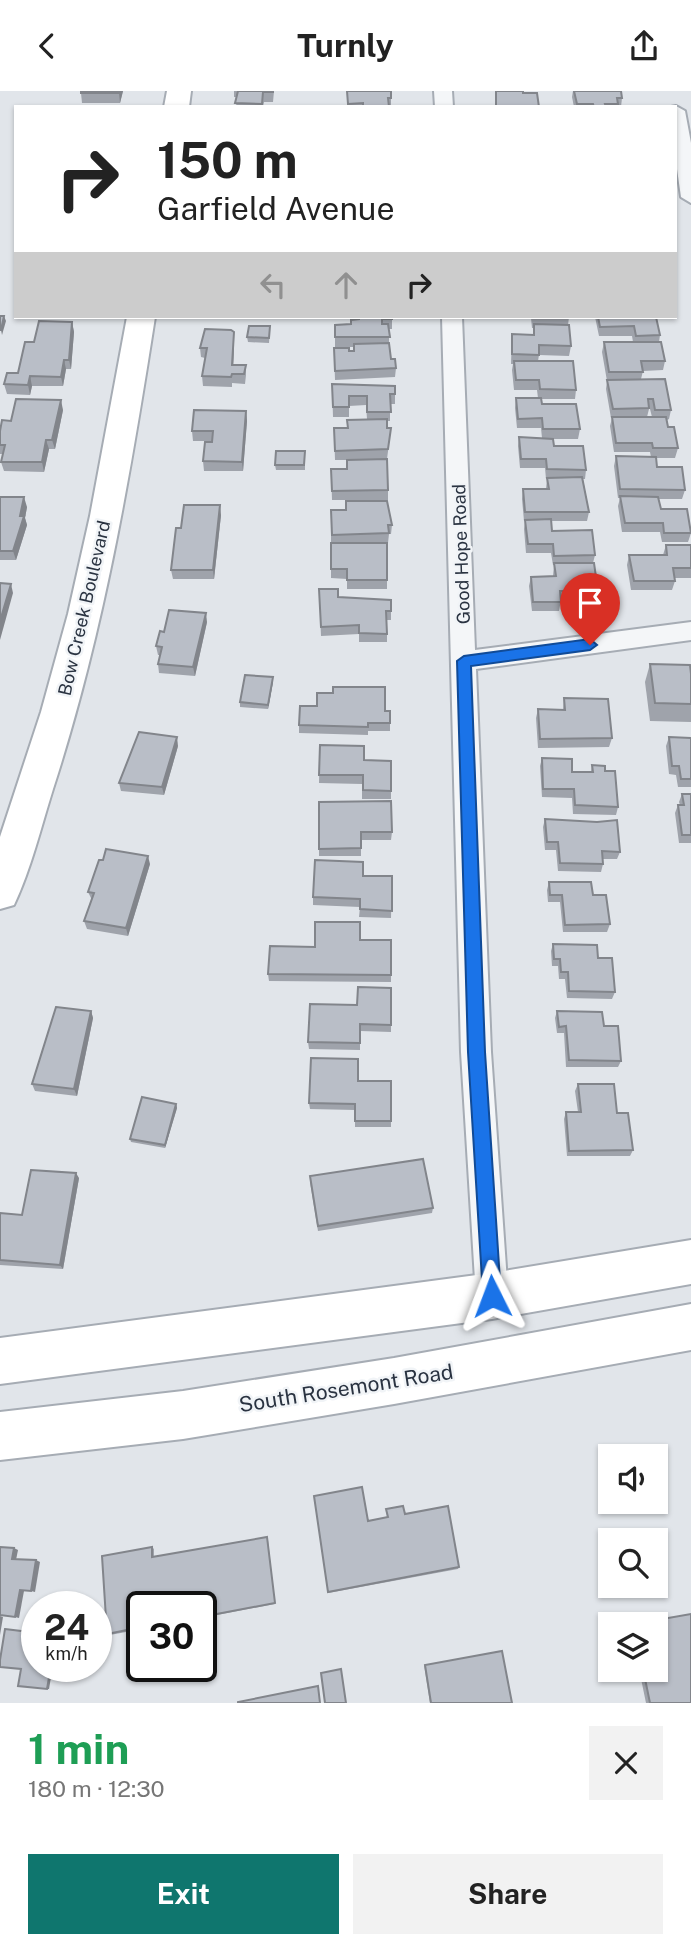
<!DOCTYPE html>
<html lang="en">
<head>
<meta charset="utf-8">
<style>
  :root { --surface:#fff; --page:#f2f2f2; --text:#222; --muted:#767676; --accent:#0f766e }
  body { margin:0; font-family:"Public Sans",sans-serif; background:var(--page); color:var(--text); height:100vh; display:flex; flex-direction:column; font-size:26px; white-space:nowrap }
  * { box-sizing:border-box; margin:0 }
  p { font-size:23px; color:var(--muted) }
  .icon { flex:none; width:38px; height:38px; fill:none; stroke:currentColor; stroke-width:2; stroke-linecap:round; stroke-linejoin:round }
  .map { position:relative; height:1612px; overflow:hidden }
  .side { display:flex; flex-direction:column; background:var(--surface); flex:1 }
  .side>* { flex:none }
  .banner { position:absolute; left:14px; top:14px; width:663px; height:214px; border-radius:0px; box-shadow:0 2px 5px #0004; background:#fff; color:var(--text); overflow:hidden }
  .buttons { position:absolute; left:598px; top:1353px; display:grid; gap:14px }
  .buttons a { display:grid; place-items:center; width:70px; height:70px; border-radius:0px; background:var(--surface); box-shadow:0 2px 5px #0004; font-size:35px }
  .speed { position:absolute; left:21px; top:1500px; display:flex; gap:14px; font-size:35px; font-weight:700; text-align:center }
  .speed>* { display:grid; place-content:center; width:91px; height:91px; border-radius:50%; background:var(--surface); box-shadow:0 2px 5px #0004; line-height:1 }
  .speed small { font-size:18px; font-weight:400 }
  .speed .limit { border:4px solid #111; border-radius:10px; background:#fff; color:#111 }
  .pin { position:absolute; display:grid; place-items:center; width:60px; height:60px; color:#fff; margin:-72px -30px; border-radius:50% 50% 50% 0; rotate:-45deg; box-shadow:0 0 7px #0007 }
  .pin .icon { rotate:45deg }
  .me { position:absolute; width:77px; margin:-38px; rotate:357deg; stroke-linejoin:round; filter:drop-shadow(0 0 5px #0008) }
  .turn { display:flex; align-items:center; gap:24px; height:147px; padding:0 28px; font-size:32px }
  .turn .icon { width:91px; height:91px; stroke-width:2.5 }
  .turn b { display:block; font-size:49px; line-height:60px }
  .lanes { display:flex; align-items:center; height:66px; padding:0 28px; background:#0003; justify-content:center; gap:35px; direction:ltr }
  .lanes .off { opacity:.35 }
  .round { display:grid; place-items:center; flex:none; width:74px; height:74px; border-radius:0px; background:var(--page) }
  .overview { display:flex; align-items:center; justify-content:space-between; height:119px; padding:0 28px }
  h1 { font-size:42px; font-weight:700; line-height:52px; color:#1e9e55 }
  .cta { display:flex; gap:14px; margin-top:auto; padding:14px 28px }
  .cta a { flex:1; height:80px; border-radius:0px; background:var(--accent); color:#fff; font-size:28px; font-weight:700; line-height:80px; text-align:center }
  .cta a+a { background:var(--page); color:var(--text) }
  header { display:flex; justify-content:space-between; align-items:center; height:91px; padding:0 28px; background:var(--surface); font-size:32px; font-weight:700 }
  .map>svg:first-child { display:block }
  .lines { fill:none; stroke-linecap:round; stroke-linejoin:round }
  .street-casing { stroke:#a6acb4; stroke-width:4 }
  .secondary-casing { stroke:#a6acb4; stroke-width:4 }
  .street { fill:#f4f6f8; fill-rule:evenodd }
  .secondary { fill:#fff; fill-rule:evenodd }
  .wall { fill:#9fa3ab; fill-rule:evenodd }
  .shaded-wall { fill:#82858b }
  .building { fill:#b9bec7; stroke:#82858b; stroke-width:2 }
  .route { fill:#1a73e8; stroke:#114b97; stroke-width:2 }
  .labels { text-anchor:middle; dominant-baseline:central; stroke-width:5; stroke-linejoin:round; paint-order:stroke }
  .street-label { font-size:18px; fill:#2a3341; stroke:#f1f4f7 }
  .near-street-label { font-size:21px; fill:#2a3341; stroke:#f1f4f7 }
</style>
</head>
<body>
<header><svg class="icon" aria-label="back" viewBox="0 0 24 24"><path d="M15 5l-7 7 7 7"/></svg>Turnly<svg class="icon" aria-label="share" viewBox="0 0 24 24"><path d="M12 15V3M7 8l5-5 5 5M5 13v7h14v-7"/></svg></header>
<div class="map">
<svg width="691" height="1612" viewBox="0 0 691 1612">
  <rect width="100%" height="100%" fill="#e1e5ea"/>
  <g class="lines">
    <g class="street-casing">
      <g id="street">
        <path d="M434,0H452L453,16H435Z"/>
        <path d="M676,15L685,20L691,52V112L681,106L676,71V16H671Z"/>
        <path d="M442,226H462L475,559L691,531V549L476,578L491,961L508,1205L504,1217L492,1221L480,1217L476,1205L461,961Z"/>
      </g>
    </g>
    <g class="secondary-casing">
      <g id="secondary">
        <path d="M167,0H191L189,16H164Z"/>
        <path d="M127,226H155C130,386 103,544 53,698C41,736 31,778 14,814L0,818V746L41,621L68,523L90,425Z"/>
        <path d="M691,1149V1193L492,1228L0,1293V1247L492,1182Z"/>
        <path d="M691,1213V1259L394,1313L183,1348L0,1369V1321L183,1300L394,1267Z"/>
      </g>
    </g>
    <use href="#street" class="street"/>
    <use href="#secondary" class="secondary"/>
  </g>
  <g class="wall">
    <path d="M123,0L120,12H82L81,2Z"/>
    <path d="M234,0H274L273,11H264L263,16H236L237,6H234Z"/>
    <path d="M347,0H391V16H348Z"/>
    <path d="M573,0H621L622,7L621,16H574L572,6Z"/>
    <path d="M359,226H392V238H389V252L391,268L396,277L395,286L335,289L334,257L354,260V256H335V234L351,233L359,228Z"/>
    <path d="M509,226H569L568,234L571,255L569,265L539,264L538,270L576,299L575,308H541L542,313L580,338L578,348H553L554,355L586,379L585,388H583L589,421L587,430H551L552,440L595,464L593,472L598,500L596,509H561L559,520H532L529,495L531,486L553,485L554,474H553L551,462H526L524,438L525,430H524L522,408L523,398H546L547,388H546L545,377H520L518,355L519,346L542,347L541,337H517L515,317L516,307H538L537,299H514L512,279L513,273H511L512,243L533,244L534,237H532L531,227L510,228Z"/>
    <path d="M595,226H656L660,244L659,251L665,270L663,279L643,280L641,288L671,319L669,328L667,329L668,336L678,357L675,367H656L657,376L685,399L682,408H659L661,418L691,442L688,451H662L660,441H622L618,415L620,407H618L614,375L616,365L651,366L650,361H614L610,335L612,327H611L606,298L607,290L602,261L604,251H633L632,245H599ZM649,318H650L652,326H647Z"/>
    <path d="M72,231L74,241L71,278H66L63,295H32L30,304L7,303L4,293L18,282L34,251Z"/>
    <path d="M270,235L269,252L248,251L247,246Z"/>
    <path d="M234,241V251L233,274H246V284L245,293L232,292V296L203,295L202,285L205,267L201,266L200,257Z"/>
    <path d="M332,293L395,303V313H390V330H387V337H391L387,368L351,369L388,399V409H332L331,378H347V369H335L334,337H347L367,328L366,314L349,315V326H333Z"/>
    <path d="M63,319L55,358H49L44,381L4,380L1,371L3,363H0V340L11,330Z"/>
    <path d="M246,320L247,330L243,380H204L203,370L212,350H193L192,340Z"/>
    <path d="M305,360V379H276L275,374Z"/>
    <path d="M0,406L27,416L25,427L27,434L16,469H0Z"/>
    <path d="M331,419L392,434L391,443H389L388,452H372H387V498H347V488L331,487Z"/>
    <path d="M221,424L214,488H173L171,479L181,437Z"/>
    <path d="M666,454H691V487H674L675,490L672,499H631L627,474L629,464H663Z"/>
    <path d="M319,498L338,506L391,520V529H387V551H359V543L321,545Z"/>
    <path d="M207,531L195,585L159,582L158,573L160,564H158L156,555L164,541Z"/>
    <path d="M650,573L691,583V631L650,630L645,591Z"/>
    <path d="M273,586V591L268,618L240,616V611Z"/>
    <path d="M564,607L612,647L609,656L538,657L536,627L538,618L563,619Z"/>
    <path d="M385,620H390V640H368V644L299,642V634Z"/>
    <path d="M669,646L691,647V696H678L676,684L669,683L666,655Z"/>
    <path d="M320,654L364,669L391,670V708H362V693L319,692Z"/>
    <path d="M178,655L164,704L121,700L119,692Z"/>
    <path d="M542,667L572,681H591L592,674L605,680L618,716L616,724L573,723L572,707L542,706L540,675Z"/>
    <path d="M682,703H691V752H679L675,722L678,714H680L679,711Z"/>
    <path d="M319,711L392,741L391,749H361V765H319Z"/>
    <path d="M545,728L620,761L617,768H602L603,773L601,781L558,780L556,759H545L543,736Z"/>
    <path d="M150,773L128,845L87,838L84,830L92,809L88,801Z"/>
    <path d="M363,785H392L391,827L359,826L360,816L313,814V806Z"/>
    <path d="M549,791L593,804L610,833L607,841H563L560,811H548L547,799Z"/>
    <path d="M360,849L391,884V891L269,890L268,883Z"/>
    <path d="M553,853L598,867L615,901L612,908L567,907L565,888H559L558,875H552L551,860Z"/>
    <path d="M391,897V941L360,940V959L309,958L308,951L357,914Z"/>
    <path d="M91,920L93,927L77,1005L35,1000L32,993Z"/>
    <path d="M557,920L604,935L621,970L618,976H566L564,942H557L555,927Z"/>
    <path d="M358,990L391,1030V1036H355V1019L310,1018L309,1012Z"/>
    <path d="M578,993L617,1022L633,1059L630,1065H567L564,1028L566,1021H578L575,1000Z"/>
    <path d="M176,1013L177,1017L165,1057L131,1051L130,1048Z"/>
    <path d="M79,1087L63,1178L0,1174V1122L22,1124Z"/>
    <path d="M310,1091L433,1117L432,1122L318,1140Z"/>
    <path d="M314,1405L368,1430L387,1426L386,1418L405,1423L459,1476L458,1478L328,1502Z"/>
    <path d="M268,1449L275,1513L201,1527V1516H142V1538L110,1544L107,1543L152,1456L154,1458V1466Z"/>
    <path d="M424,1574H425L512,1612H430Z"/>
    <path d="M639,1578H656L691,1612H646Z"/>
  </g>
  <g class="shaded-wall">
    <path d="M119,0H123L120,12L119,2Z"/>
    <path d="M4,225L6,230L2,244L1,239Z"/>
    <path d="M72,231L74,241L71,278L69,269Z"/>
    <path d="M234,241V251L233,283L232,274Z"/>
    <path d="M64,269L66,278L63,295L61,286Z"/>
    <path d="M30,285L32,295L30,304L28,294Z"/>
    <path d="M61,309L63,319L55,358L52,349Z"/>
    <path d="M246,320L247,330L243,380L242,371Z"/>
    <path d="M46,349L49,358L44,381L42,371Z"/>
    <path d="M24,406L27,416L25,427L27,434L16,469L13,460Z"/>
    <path d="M220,414L221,424L214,488L213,479Z"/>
    <path d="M11,493L13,502L0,549V530Z"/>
    <path d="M206,522L207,531L195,585L193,576Z"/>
    <path d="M273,586V591L268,618V614Z"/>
    <path d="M177,646L178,655L164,704L162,696Z"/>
    <path d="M148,765L150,773L128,845L126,837Z"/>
    <path d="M91,920L93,927L77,1005L74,998Z"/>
    <path d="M176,1013L177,1017L165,1057V1054Z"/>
    <path d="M76,1082L79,1087L63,1178L60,1174Z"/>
    <path d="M14,1457L18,1459L16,1469L12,1468Z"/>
    <path d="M36,1469L40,1471L35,1501L31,1500Z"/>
    <path d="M20,1499L24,1500L19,1527L15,1526Z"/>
    <path d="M0,1525L3,1526L0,1544Z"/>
    <path d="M51,1575H53L49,1598H47Z"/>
  </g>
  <g class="building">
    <rect x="81" y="0" width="38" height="2"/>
    <path d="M238,0H273V1H263L262,13L235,12Z"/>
    <path d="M347,0H391V7H388L389,16H363V12L348,13Z"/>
    <path d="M496,0H523V2H537L539,16H496Z"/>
    <path d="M574,0H621L622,7H617L618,13H605L606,16H594L593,13H577Z"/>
    <path d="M0,225H4L1,239H0Z"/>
    <path d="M359,226H392V228H382V233H388L390,246H335V234L351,233V229L359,228Z"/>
    <rect x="533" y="226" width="36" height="1"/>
    <path d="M598,226H656L660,244L636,245L634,235L600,236Z"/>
    <path d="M39,230L72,231L69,269H64L61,286L30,285L28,294L4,293L7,282H18L25,251H34Z"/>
    <path d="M534,233L569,234L571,255L539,254V264L512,263V243L534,244Z"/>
    <path d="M249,235H270L269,247L247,246Z"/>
    <path d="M205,238L231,239L234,241L232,274H246L244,283H232L231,286L202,285L207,257H200Z"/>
    <path d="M604,251H661L665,270H641L643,281H609Z"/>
    <path d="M389,252L391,268H395L396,277L335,280L334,257H349V260H354V253Z"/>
    <path d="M514,270H573L576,299L540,298L539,289H516Z"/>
    <path d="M665,288L671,319H655L653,308H648L649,317L613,318L607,289Z"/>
    <path d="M332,293L395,295V303H390L391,321H367V305H349V316H333Z"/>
    <path d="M516,307H541L542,313H576L580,338H543L542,327L518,328Z"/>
    <path d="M16,308L61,309L52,349H46L42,371H1L5,354H0V340L2,329L11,330Z"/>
    <path d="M194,319L246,320L242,371L203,370L205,351H212L213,340H192Z"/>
    <path d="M612,326H666L668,336H674L678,357H653L652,352H616Z"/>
    <path d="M387,328V337H391L388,358L335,360L334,337H348L347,329Z"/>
    <path d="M519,346L553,348L554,355H583L586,379L547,378L546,368H521Z"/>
    <path d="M276,360H305L304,374H275Z"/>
    <path d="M616,365L656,366L657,376H682L685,399L620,398Z"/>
    <path d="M387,368L388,399L332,400L331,378H347V369Z"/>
    <path d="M582,386L589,421H525L523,398H549L547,387Z"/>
    <path d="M620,405L658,406L661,418H687L691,442H664L663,432H625Z"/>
    <path d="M0,406H24L20,425H24L13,460H0Z"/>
    <path d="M346,410H387L392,434H388L389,442L332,444L331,419H346Z"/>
    <path d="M184,414H220L213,479H171L176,437H181Z"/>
    <path d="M551,428L552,440L592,439L595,464L554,465L553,453H528L525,429Z"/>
    <path d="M331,452H387V489H347V478H331Z"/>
    <path d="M666,454H691V477H673L675,490H634L629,464H667Z"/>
    <path d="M554,472H594L598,500H560L561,511H533L531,486L556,485Z"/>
    <path d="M0,492L11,493L0,530Z"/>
    <path d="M319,498H338V506L391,509V520H386L387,543L359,542V534L321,536Z"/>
    <path d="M169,519L206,522L193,576L158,573L162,556L156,555L160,540L164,541Z"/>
    <path d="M650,573L690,574L691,583V613L655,612Z"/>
    <path d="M245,584L273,586L268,614L240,611Z"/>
    <path d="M333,596H385V620H390V632H368V636L299,634L300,615H317V602H333Z"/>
    <path d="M564,607L608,608L612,647L540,648L538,618L565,619Z"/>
    <path d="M139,641L177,646L162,696L119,692Z"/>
    <path d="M669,646L691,647V688H681L679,675H672Z"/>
    <path d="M320,654L364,655V669L391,670V700L363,699V684H319Z"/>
    <path d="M542,667L572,668V681H593L592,674L605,675V680H615L618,716L575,714L574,698H543Z"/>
    <path d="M682,703H691V744H682L678,714H684Z"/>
    <path d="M391,710L392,741H361V757L319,758V711Z"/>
    <path d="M545,728L597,731L617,729L620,761L602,760L603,773L560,772L558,751H547Z"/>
    <path d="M106,758L148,765L126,837L84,830L94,802L88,801L99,769H103Z"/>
    <path d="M315,769L363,771V785H392V820L360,818V808L313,806Z"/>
    <path d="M549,791H591L593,804H606L610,833L565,834L562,804H550Z"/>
    <path d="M315,831H360V849H391V884L268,883L270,855L315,856Z"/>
    <path d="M553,853L597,854L598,867H612L615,901L569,900L568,881H561L560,868H554Z"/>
    <path d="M358,896L391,897V934L360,933V952L308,951L310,913L357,914Z"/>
    <path d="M56,916L91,920L74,998L32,993Z"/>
    <path d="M557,920L602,921L604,935H618L621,970L569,969L566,935L559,936Z"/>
    <path d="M311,967L358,968V990H391V1030H355V1013L309,1012Z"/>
    <path d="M578,993H614L617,1022H628L633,1059L569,1060L566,1021H581Z"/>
    <path d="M142,1006L176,1013L165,1054L130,1048Z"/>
    <path d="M423,1068L433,1117L318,1135L310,1085Z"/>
    <path d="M31,1079L76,1082L60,1174L0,1169V1122L22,1124Z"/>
    <path d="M362,1396L368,1430L388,1426L386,1418L403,1415L405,1423L448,1415L459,1476L328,1501L314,1405Z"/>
    <path d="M267,1446L275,1512L201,1526V1516H142V1536L107,1543L102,1465L152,1456V1466Z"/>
    <path d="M0,1456L14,1457L12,1468L36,1469L31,1500L20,1499L15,1526L0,1524Z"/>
    <path d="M691,1523V1612H650L643,1578H656V1533H634Z"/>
    <path d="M5,1538L37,1542V1575H51L47,1598L18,1595L21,1578L0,1576V1569Z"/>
    <path d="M502,1560L512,1612H431L425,1574Z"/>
    <path d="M341,1578L346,1612H325L321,1582Z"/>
    <path d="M318,1595L320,1612H238V1611Z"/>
  </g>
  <path class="route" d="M590,548L597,554L590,559L471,575L485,961L501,1205L499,1211L492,1214L485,1211L483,1205L468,961L457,570L464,565Z"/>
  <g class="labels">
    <g class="street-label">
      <text transform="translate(461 463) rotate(-92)">Good Hope Road</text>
      <text transform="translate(84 517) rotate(-77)">Bow Creek Boulevard</text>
    </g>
    <g class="near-street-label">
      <text transform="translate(346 1297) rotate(-9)">South Rosemont Road</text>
    </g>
  </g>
</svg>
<div class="buttons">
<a><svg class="icon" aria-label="sound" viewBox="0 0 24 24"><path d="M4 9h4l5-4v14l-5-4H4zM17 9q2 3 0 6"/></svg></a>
<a><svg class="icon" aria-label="search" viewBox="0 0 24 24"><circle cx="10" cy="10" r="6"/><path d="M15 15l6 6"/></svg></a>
<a><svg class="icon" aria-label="layers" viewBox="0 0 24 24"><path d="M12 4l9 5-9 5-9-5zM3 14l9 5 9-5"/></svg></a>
</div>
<div class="speed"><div>24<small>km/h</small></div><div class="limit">30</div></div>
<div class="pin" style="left:590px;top:554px;background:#d93025"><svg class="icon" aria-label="arrive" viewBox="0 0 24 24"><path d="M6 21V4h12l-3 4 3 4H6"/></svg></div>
<svg class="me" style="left:492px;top:1205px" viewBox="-20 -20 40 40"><path d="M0-17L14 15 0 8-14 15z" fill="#1a73e8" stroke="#fff" stroke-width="4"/></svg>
<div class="banner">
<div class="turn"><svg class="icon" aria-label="right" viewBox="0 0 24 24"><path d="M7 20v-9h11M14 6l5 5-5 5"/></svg><div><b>150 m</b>Garfield Avenue</div></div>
<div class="lanes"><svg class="icon off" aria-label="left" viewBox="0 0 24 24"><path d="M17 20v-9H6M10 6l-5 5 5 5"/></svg><svg class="icon off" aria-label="ahead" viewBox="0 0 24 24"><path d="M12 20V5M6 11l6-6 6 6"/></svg><svg class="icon" aria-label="right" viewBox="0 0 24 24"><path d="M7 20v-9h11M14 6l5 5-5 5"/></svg></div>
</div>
</div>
<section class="side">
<div class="overview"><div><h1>1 min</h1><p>180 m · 12:30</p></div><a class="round"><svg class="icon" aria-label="close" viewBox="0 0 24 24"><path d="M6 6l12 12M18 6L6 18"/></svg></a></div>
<div class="cta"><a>Exit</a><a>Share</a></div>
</section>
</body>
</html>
